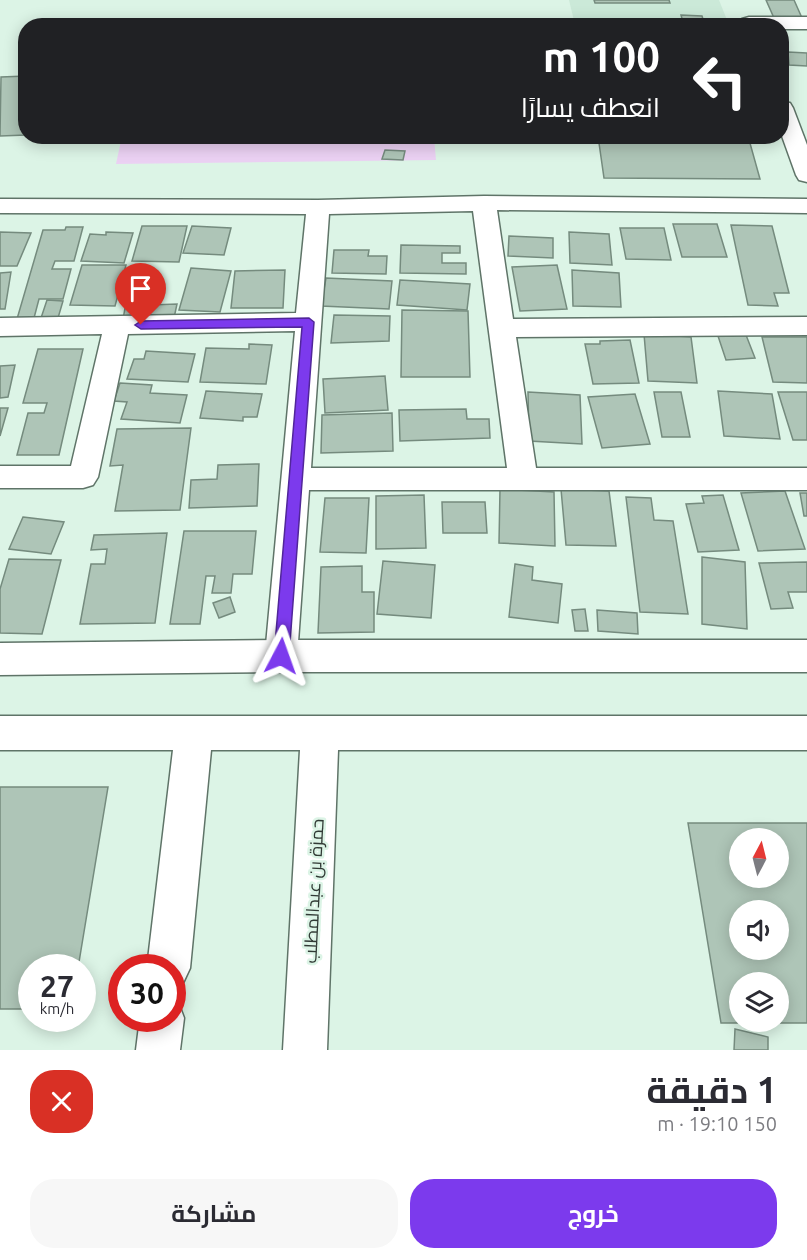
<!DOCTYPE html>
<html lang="ar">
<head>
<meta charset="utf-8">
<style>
  :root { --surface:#fff; --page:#f7f7f7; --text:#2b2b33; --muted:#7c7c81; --accent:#7c3aed }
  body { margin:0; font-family:Ubuntu,Cairo,sans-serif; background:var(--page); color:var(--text); direction:rtl; height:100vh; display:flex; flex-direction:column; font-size:22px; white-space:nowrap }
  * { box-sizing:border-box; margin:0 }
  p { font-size:20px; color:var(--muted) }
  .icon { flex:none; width:33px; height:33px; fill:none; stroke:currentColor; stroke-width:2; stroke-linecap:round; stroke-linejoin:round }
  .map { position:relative; height:1050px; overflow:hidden; direction:ltr }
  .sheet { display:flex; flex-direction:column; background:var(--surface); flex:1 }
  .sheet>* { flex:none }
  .top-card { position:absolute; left:18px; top:18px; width:771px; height:126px; border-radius:24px; box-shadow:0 3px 15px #0003; direction:rtl; background:#202124; color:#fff; overflow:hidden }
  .needle { width:39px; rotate:7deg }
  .tools { position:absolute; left:729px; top:828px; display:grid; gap:12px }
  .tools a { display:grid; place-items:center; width:60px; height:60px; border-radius:50%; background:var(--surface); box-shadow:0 3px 15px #0003; font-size:30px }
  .speed { position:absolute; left:18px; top:954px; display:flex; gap:12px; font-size:30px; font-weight:700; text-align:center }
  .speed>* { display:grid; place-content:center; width:78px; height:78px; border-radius:50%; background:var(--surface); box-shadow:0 3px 15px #0003; line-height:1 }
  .speed small { font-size:15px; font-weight:400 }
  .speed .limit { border:9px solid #d22; background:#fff; color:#111 }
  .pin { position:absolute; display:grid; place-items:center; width:51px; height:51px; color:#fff; margin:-62px -26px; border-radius:50% 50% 50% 0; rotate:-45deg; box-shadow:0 0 6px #0007 }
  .pin .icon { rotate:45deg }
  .me { position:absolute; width:66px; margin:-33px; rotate:4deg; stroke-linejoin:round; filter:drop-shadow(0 0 4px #0008) }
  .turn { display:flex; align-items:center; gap:21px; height:126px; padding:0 30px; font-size:27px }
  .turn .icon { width:78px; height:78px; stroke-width:2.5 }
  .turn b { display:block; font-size:42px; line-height:51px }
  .round { display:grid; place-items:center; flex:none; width:63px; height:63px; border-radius:24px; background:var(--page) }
  .head { display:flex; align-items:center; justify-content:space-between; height:102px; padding:0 30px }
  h1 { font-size:36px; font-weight:700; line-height:45px }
  .cta { display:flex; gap:12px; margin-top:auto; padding:12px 30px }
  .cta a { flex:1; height:69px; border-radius:24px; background:var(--accent); color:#fff; font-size:24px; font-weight:700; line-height:69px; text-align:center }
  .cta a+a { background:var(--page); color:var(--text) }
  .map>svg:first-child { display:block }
  .built { fill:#cbe9d8 }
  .green { fill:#ebd1f3 }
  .building { fill:#aec5b7; stroke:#758b7e; stroke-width:1.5; fill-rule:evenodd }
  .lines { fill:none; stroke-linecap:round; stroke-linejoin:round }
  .minor-casing { stroke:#5f7468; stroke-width:3 }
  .tertiary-casing { stroke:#5f7468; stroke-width:3 }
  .minor { fill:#fff; fill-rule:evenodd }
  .tertiary { fill:#fff; fill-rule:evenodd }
  .route { fill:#7c3aed; stroke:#51269a; stroke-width:1.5 }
  .labels { text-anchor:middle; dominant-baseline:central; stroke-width:5; stroke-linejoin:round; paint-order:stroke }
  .near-street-label { font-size:18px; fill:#313a35; stroke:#dcf4e6 }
</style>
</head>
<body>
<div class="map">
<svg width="807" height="1050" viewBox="0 0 807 1050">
  <rect width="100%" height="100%" fill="#dcf4e6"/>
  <path class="built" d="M569,0H719L729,25H575Z"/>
  <path class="green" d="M122,136L434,137L436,160L116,164Z"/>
  <g class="building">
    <path d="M594,0H669L670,3H595Z"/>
    <path d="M766,0H794L802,18H774Z"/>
    <path d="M681,15L702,16L705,26H684Z"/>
    <path d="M788,52L807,53V66L789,65Z"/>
    <path d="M26,76V135L0,136L1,77Z"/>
    <path d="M598,136H748L760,179L604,178Z"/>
    <path d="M385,150L405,151L403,160L382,159Z"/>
    <path d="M673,224H717L727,257H682Z"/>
    <path d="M731,225L772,226L789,293H774L778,306L748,305Z"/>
    <path d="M142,226H187L179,262L132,261Z"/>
    <path d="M192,226L231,228L224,255L183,253Z"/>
    <path d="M66,227H83L74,261H55L52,269H71L63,299H39L34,318L17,319L43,230H65Z"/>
    <path d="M620,228H664L671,260L626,259Z"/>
    <path d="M0,232L31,233L17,266H0Z"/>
    <path d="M106,232L133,233L124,263L81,261L90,234L106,235Z"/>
    <path d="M569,232L609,234L612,265L570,263Z"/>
    <path d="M509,236L553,238V258L508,256Z"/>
    <path d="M401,245L460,246V253H442V263H466V274L400,273Z"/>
    <path d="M334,250H369L368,256H387L386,274L332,273Z"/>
    <path d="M82,265H126L115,306L70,305Z"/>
    <path d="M557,265L567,309L520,311L512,267Z"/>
    <path d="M191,268L231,271L220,312L179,310Z"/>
    <path d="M285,270L283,308H231L235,271Z"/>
    <path d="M572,270L619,273L621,307L573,306Z"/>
    <path d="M132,271H156L150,305L177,304L174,318L123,319Z"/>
    <path d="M11,272L5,309H0V273Z"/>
    <path d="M326,278L392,281L389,309L321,306Z"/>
    <path d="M400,280L470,284L467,310L397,305Z"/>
    <path d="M47,300L63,301L58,318H41Z"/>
    <path d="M402,310L468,311L470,377H401Z"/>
    <path d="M334,315L390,316L389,341L331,343Z"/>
    <path d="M644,334L691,337L697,383L648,381Z"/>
    <path d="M746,335L755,358L726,360L718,336Z"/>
    <path d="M762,337H807V383L773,382Z"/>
    <path d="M630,340L639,383L593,384L585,344H600V341Z"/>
    <path d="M249,344L272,345L266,384L200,382L206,348L249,349Z"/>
    <path d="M38,349H83L59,455H17L28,413H44L47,403H23Z"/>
    <path d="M146,351L195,354L188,382L127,379L134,359H144Z"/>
    <path d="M15,365L8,397L0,398V366Z"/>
    <path d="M385,376L388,410L325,413L323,379Z"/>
    <path d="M120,383L152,385L150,393L187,395L180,423L121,419L127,402L114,401Z"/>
    <path d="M206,391L262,394L257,417H243V421L200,418Z"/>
    <path d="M718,391L772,394L780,439L724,436Z"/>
    <path d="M528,392L580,395L582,444L529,441Z"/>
    <path d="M654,392H681L690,437H662Z"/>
    <path d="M778,392H807V440H793Z"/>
    <path d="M635,394L650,444L602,448L588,397Z"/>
    <path d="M0,408H8L0,436Z"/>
    <path d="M466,409L467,419H489L490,438L400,441L399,410Z"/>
    <path d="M392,413L393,451L321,453L322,415Z"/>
    <path d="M191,428L180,510L115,511L123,465L110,466L117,429Z"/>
    <path d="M259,464L257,506L189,508L191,480L217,479L218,465Z"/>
    <path d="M500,489L554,492L555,546L499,543Z"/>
    <path d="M561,489L609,491L616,546L566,545Z"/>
    <path d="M785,491L805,549L758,551L741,493Z"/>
    <path d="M800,493H807V516H804Z"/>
    <path d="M424,495L426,548L376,549V496Z"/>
    <path d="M723,495L739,550L698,552L686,504L704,503L702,496Z"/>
    <path d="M626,497L651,498L654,520L673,521L688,614L640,612Z"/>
    <path d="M325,498H369L366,553L320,552Z"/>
    <path d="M442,502H485L487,533H443Z"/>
    <path d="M23,517L64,522L51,554L9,549Z"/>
    <path d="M184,531H256L252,574H233L231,593H212L215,576H206L200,624H170Z"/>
    <path d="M167,533L155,623L80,624L91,564H105L107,549L91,550L94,535Z"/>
    <path d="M702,557L745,562L747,629L702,624Z"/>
    <path d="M9,559L61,560L42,634L0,633V589Z"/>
    <path d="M383,561L435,565L431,618L377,614Z"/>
    <path d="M807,562V592H788L793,608L771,609L759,563Z"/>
    <path d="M515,564L533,567L532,580L562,584L558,623L509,617Z"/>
    <path d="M362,566V592H374V632L318,633L321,567Z"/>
    <path d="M230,597L235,612L219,618L213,603Z"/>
    <path d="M585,609L588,631H575L572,610Z"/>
    <path d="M597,610L637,613L638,634L598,631Z"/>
    <path d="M0,787H108L78,968H32V1009H0Z"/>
    <path d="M688,823H807V1023H721ZM740,838H778V878H740ZM740,910H778V950H740ZM740,982H778V1022H740Z"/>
    <path d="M735,1029L768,1037V1050H734Z"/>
  </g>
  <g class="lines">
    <g class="minor-casing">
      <g id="minor">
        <path d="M749,17H807V29H782V26H741L739,23L742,19Z"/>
        <path d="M782,102L790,103L793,108L807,145V182L799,180L796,175L782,136Z"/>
        <path d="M484,196L807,199V213L497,210L513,319L807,317V335L516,337L536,468H807V490H309L297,656L293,666L281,670L269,666L265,656L295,331L128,334L98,477L93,485L83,488H0V466H71L102,334L0,336V318L296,313L306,214L0,213V199L318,200ZM473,211L507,468H311L329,214Z"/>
      </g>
    </g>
    <g class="tertiary-casing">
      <g id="tertiary">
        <path d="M281,640H807V672H281L0,675V643Z"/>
        <path d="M0,716H807V750H338L327,1050H283L300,750H211L190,968L183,983L172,988V968H147L173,750H0Z"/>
        <path d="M172,1000L178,1002L184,1018L180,1050H136L140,1018H172Z"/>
      </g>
    </g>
    <use href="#minor" class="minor"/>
    <use href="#tertiary" class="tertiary"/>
  </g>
  <path class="route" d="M309,318L314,322L289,656L287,661L281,663L276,661L274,656L302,327L141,329L135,325L141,321Z"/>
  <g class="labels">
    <g class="near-street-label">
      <text transform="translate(313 891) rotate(-87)">حمزة بن عبدالمطلب</text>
    </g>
  </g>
</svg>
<div class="tools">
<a><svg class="needle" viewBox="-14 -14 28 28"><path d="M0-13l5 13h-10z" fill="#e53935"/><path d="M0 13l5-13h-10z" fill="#7c7c81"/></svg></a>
<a><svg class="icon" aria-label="sound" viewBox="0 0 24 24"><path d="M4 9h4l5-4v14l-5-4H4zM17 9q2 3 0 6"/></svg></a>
<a><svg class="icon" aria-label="layers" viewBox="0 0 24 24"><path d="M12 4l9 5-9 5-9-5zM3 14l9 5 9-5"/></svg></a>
</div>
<div class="speed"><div>27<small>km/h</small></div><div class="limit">30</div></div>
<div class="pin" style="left:141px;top:325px;background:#d93025"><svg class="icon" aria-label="arrive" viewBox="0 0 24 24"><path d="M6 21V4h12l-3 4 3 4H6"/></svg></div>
<svg class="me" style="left:281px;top:656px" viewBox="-20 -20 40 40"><path d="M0-17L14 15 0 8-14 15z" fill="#7c3aed" stroke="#fff" stroke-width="4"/></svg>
<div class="top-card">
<div class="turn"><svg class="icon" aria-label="left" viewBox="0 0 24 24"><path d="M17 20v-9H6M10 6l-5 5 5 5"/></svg><div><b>100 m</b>انعطف يسارًا</div></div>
</div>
</div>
<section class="sheet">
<div class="head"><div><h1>1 دقيقة</h1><p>150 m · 19:10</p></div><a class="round" style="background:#d93025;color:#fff"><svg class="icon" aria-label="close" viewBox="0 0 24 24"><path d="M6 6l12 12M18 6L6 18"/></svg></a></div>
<div class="cta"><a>خروج</a><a>مشاركة</a></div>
</section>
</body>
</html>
